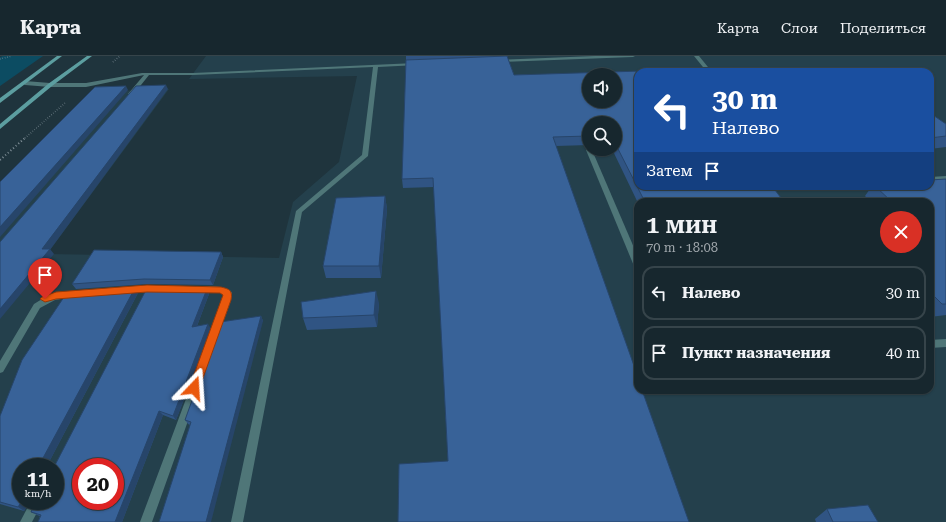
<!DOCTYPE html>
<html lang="ru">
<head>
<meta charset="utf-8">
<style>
  :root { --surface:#17272e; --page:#24333a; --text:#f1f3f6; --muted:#9ea5aa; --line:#36444a }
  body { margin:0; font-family:"Roboto Serif",serif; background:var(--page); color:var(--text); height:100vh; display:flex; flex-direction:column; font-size:15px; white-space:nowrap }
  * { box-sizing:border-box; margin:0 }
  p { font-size:13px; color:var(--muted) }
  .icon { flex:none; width:22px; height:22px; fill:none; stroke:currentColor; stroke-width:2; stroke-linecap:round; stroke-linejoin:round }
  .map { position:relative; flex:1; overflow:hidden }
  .drawer { position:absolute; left:634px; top:142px; width:300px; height:196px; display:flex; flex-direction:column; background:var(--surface); border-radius:12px; box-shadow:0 1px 3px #0004,0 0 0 1px var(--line) }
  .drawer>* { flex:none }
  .hud { position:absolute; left:634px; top:12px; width:300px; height:122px; border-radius:12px; box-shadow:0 1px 3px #0004,0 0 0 1px var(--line); background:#1a4fa0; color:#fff; overflow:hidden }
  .buttons { position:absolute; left:582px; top:12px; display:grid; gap:8px }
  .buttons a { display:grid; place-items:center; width:40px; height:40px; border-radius:50%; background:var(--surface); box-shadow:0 1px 3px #0004,0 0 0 1px var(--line); font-size:20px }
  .speed { position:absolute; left:12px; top:402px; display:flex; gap:8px; font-size:20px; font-weight:700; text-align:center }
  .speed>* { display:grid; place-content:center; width:52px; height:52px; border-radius:50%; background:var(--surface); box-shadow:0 1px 3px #0004,0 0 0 1px var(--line); line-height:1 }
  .speed small { font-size:10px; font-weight:400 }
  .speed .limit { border:6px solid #d22; background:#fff; color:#111 }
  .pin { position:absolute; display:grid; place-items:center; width:34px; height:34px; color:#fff; margin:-41px -17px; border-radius:50% 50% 50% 0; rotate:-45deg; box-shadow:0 0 4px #0007 }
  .pin .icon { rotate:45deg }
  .me { position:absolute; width:44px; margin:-22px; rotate:20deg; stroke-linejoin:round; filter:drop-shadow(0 0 3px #0008) }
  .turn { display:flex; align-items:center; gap:14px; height:84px; padding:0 12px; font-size:18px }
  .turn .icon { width:52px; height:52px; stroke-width:2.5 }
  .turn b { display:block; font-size:28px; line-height:34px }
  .then { display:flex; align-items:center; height:38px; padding:0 12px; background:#0003; gap:8px; font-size:15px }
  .round { display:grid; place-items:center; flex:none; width:42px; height:42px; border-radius:21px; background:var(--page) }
  .summary { display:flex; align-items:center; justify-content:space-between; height:68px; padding:0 12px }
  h1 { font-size:24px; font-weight:600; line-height:30px }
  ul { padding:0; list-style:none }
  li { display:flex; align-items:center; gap:12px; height:54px; margin:0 8px 6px; padding:0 4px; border:2px solid var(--line); border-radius:12px }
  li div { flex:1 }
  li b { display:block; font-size:15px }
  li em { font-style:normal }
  header { display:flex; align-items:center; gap:24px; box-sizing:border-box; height:56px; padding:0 20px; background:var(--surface); border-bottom:1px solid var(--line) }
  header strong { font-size:19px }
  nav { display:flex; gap:22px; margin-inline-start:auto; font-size:14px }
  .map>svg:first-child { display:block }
  .built { fill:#24404c; fill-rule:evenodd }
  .green { fill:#0c4c62 }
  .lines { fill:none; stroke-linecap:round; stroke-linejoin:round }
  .path-far1 { stroke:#809098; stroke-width:1.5; stroke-dasharray:0.5 2; stroke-linecap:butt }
  .path { stroke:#809098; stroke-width:2; stroke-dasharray:1 2.5; stroke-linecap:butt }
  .lane { fill:#4f7678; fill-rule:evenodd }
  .secondary { fill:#5c9ea0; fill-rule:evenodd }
  .wall { fill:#305483 }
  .shaded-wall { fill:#27456a }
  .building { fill:#386298; stroke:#27456a; fill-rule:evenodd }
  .route { fill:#ea580c; stroke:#983908 }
</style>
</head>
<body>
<header>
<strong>Карта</strong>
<nav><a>Карта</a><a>Слои</a><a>Поделиться</a></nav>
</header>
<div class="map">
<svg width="946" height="466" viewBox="0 0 946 466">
  <rect width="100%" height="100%" fill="#1f343d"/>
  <path class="built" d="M206,0H946V466H0V135L120,35L169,33L47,198L279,202L293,146L339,106L357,20L189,23ZM638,16H930V130H638ZM589,19H615V45H589ZM589,67H615V93H589ZM638,146H930V334H638ZM21,411H55V445H21ZM81,411H115V445H81Z"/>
  <path class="green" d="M3,0H43L0,30V1Z"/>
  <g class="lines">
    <g class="path-far1">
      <path d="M0,3L12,0"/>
      <path d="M113,6L120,0"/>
      <path d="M25,82L65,47"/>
    </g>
    <path class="path" d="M0,104L26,81"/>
    <g class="lane">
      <path d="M595,0H635L633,1L498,6L496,5L498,4Z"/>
      <path d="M694,0H699L712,16H707Z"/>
      <path d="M416,7L418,8V9L378,11L368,100L302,156L243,466H231L296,155L362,99L373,11L193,19H149L133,39L131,40L128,38L144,19L86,31H50L25,29L22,27L25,25L50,27H86L142,17H193Z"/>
      <path d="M589,92L592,94L638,201V213L634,210L586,94Z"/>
      <path d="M946,120V124L930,125V121Z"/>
      <path d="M835,130H852C848,133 839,133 835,130Z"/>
      <path d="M157,230L161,233L157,236L127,237L123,234L127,231Z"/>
      <path d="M197,230C204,230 230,229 232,237C232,239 231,242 231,244L152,466H140L223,244L224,238L220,237L194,235L193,233Z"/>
      <path d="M75,235L78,236L79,238L78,240L55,244L40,252L3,316L0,317V305L34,248C47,239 60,236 75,235Z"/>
      <path d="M946,283V291L930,292V284Z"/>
      <path d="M31,445H43L32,466H20Z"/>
    </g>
    <g class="secondary">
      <path d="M57,0H62L0,47V42Z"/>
      <path d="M87,0H92L52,30L0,73V68L48,28Z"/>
    </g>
  </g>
  <g class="wall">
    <path d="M406,0H507L514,19L638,16L784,146H638V147L612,93H615V67H589V89L556,90L448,405L434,131L403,132L402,123L406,4Z"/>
    <path d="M930,57L946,68V91L930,93Z"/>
    <path d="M946,123V259L930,261V146H871L865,140L872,130H930Z"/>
    <path d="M385,140L387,153L381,222H326L323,210Z"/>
    <path d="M221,196L223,201L213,229L147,228L76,233L72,228Z"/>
    <path d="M207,233L209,238L197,270L211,273L176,364L163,359L122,466H38L40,460L37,459L31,456Z"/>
    <path d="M138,237L49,406L48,409L21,411V445H30L24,455L0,448V360Z"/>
    <path d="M379,247L377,271L307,274L303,262Z"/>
    <path d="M261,260L263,265L190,369L188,368L185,364Z"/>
    <path d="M827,453L878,466H816L815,463Z"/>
  </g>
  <g class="shaded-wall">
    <path d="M166,29L168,33L47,198L50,193L54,198L0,263V253L42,193Z"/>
    <path d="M126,30L128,34L0,181V171Z"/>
    <path d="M385,140L387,153L381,222L379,210Z"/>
    <path d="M221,196L223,201L213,229L210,224Z"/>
    <path d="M135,232L138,237L49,406L48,409L51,411H47L42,408L43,402Z"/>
    <path d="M207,233L209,238L195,275L192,271Z"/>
    <path d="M376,235L379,247L377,271L374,259Z"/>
    <path d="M261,260L263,265L211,466H206Z"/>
    <path d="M208,268L211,273L176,364L173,360Z"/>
    <path d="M159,355L163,359L122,466H115Z"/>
    <path d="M22,445H30L24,455L18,451Z"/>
  </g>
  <g class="building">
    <path d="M507,0L514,19L705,13L708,16H638V130H772L784,146H645L615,87V67H589V80L553,81L638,321V334H642L689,466H398L399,408L448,405L433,122L402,123L406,4ZM589,19H615V45H589Z"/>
    <path d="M166,29L42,193H50L0,253V186L136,30Z"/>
    <path d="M126,30L0,171V126L95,31Z"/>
    <path d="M930,57L946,68V80L930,82Z"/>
    <path d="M946,123V248H942L930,236V146H892L875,130H930V124Z"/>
    <path d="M385,140L379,210H323L336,142Z"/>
    <path d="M94,194L221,196L210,224L144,223L72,228Z"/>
    <path d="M135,232L43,402L42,408H48V411H21V445H22L18,451L0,446V360L22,304L66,238Z"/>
    <path d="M147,232L207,233L192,271L208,268L173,360L159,355L115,466H38L41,459L31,456L36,445H55V411H54ZM81,411H115V445H81Z"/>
    <path d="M376,235L374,259L303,262L301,246Z"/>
    <path d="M261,260L206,466H159L191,366L185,364L220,266Z"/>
    <path d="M868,449L878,466H833L827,453Z"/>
  </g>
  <path class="route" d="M147,229L221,231C229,233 233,234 231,244L198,336L194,337L191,336L189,332L223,239L220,237L147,236L56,243L45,246L40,243L42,241L56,236Z"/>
</svg>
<div class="buttons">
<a><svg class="icon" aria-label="sound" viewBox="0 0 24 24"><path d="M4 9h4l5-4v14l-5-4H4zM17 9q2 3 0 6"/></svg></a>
<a><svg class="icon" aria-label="search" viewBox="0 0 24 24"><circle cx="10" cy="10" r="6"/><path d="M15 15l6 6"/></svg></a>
</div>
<div class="speed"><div>11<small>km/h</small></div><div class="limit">20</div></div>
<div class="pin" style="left:45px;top:243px;background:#d93025"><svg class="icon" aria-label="arrive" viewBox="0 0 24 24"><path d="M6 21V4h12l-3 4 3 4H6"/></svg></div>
<svg class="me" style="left:194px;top:332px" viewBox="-20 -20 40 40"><path d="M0-17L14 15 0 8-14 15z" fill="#ea580c" stroke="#fff" stroke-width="4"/></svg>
<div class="hud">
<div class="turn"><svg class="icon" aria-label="left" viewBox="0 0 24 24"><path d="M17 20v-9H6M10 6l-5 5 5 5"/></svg><div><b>30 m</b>Налево</div></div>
<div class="then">Затем<svg class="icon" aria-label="arrive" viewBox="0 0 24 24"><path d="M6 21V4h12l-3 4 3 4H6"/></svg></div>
</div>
<section class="drawer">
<div class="summary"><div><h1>1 мин</h1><p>70 m · 18:08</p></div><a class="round" style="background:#d93025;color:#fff"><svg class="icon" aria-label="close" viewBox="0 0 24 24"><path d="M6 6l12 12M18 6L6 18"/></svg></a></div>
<ul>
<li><svg class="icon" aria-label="left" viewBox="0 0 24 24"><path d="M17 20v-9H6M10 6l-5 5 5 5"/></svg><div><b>Налево</b></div><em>30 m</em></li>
<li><svg class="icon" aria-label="arrive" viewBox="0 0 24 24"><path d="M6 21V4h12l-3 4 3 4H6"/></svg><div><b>Пункт назначения</b></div><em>40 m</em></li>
</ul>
</section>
</div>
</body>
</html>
